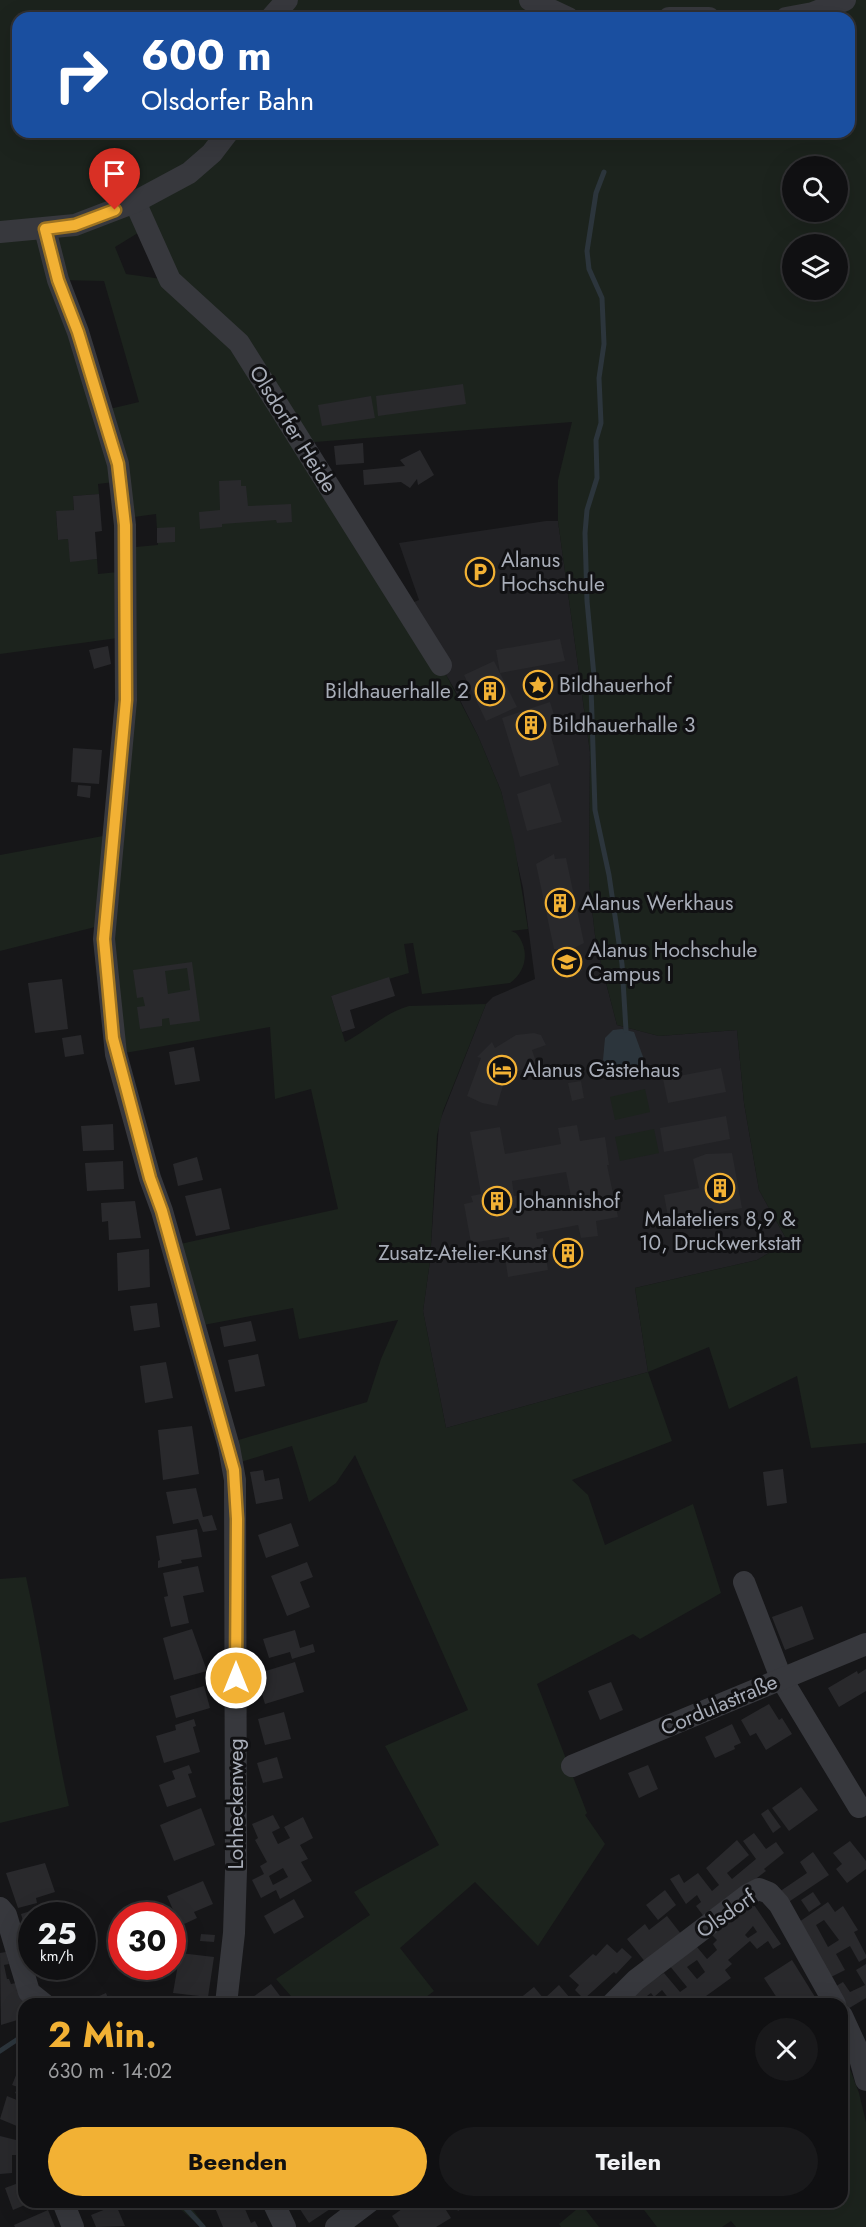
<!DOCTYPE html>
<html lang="de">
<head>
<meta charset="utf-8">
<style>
  :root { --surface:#101012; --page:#19191b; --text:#f1f3f6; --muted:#9c9d9f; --line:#303032; --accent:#f2b134 }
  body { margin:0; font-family:Jost,sans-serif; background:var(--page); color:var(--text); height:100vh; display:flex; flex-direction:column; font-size:22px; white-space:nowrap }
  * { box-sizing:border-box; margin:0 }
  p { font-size:20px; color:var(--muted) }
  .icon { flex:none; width:33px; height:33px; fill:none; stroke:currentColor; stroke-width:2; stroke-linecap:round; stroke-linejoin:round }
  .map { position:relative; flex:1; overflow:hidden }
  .details { position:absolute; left:18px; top:1998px; width:830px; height:210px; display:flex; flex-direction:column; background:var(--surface); border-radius:18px; box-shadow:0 6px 24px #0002,0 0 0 2px var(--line) }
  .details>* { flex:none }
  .guide { position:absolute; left:12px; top:12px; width:843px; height:126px; border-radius:18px; box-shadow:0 6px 24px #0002,0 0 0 2px var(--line); background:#1a4fa0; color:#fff; overflow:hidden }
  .tools { position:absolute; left:782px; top:156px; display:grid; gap:12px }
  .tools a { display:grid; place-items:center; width:66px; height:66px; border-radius:50%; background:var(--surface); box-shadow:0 6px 24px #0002,0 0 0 2px var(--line); font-size:30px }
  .speed { position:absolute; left:18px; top:1902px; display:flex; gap:12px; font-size:30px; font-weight:700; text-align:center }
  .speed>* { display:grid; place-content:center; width:78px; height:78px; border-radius:50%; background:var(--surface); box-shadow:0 6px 24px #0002,0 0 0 2px var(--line); line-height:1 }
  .speed small { font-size:15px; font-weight:400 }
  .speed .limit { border:9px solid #d22; background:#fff; color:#111 }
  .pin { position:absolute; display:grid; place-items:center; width:51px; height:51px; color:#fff; margin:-62px -26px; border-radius:50% 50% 50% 0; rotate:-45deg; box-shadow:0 0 6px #0007 }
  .pin .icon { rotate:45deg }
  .me { position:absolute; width:66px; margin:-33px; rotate:0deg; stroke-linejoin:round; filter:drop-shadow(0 0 4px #0008) }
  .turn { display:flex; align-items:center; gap:21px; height:126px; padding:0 30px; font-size:27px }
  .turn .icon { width:78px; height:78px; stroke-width:2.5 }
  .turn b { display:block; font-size:42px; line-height:51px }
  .round { display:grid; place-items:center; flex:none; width:63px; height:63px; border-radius:32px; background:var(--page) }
  .overview { display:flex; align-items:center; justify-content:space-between; height:102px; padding:0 30px }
  h1 { font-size:36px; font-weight:700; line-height:45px; color:var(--accent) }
  .cta { display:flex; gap:12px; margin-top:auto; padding:12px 30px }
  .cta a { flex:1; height:69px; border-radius:36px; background:var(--accent); color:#111; font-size:24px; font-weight:700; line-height:69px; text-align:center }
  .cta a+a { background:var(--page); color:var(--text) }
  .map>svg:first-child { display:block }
  .built { fill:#222225 }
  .green { fill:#1c231d; fill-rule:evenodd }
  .water { fill:#2c353c }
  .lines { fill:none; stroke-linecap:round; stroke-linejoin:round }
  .stream { stroke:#2c353c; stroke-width:5 }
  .building { fill:#29292c; fill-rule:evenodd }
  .minor { stroke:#37383d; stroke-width:22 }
  .route-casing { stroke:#9d7322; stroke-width:15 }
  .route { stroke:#f2b134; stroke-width:10 }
  .labels { text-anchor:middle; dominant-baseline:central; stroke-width:6; stroke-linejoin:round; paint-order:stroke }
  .street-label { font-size:21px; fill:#a8adb8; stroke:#111113 }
  .poi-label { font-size:21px; fill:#a8adb8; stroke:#111113; text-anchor:start }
</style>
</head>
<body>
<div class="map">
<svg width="866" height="2227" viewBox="0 0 866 2227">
  <rect width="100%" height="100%" fill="#161618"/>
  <path class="built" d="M546,521H558L590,752L589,882L596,944L617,1025L659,1036L737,1030L744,1103L759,1190L788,1242L757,1260L635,1288L648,1372L446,1428L423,1311L430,1261L439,1123L486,1004L493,997L535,979L523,888L501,791L478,736L455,690L405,606L419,600L399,543Z"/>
  <g class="green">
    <path d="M0,0H845L786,18H18V132H849V18H811L855,0H866V1443L811,1448L797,1376L729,1409L709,1347L648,1372L672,1441L572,1480L588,1495L605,1545L693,1504L721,1593L640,1639L633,1634L537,1684L587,1813L585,1815L605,1844L538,1946L475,1882L400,1948L434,1991L417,2004H298L276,1979L370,1915L354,1892L439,1845L385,1746L468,1710L355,1455L336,1483L309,1502L292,1446L241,1462L235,1441L367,1402L381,1359L398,1320L299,1339L293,1308L193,1327L171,1246L338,1209L311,1089L275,1099L270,1027L125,1053L99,926L0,951V855L103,836L136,547L158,545L156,514L134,517L114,482L98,484L99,494L73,496L74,510L56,512L58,540L68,539L71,561L97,559L98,574L118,572V638L0,654ZM792,166H837V212H792ZM146,228L169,280L126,274L115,247ZM792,244H837V290H792ZM59,280L104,281L139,402L101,411ZM572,422L558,480V521L590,752L589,882L596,944L617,1025L659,1036L737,1030L744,1103L759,1190L788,1242L757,1260L635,1288L648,1372L446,1428L423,1311L430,1261L437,1135L443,1111L486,1004L409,1006C386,1012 367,1031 345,1042L331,996L409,973L404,944L413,943L422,994L510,983C527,971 530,949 516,933L511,931L528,929L514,842L501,791L478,736L441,665L302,443Z"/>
    <path d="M645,1089L650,1112L615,1120L610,1097Z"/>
    <path d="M654,1129L659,1153L620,1161L615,1137Z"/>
    <path d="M26,1577C43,1653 52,1730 69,1806L0,1823V1579Z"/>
    <path d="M842,2048L859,2093L866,2122V2227H736L731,2221L722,2227H657L638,2202H842Z"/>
    <path d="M172,2202H187L206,2227H201Z"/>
    <path d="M582,2205L599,2227H561L559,2224Z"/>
  </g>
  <path class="water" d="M622,1029L634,1032L646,1065L614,1071L603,1060L605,1038L613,1030Z"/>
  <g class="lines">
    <g class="stream">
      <path d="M604,172L596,193L587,251L589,269L602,298L604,344L599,378L601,423L596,440L597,478L587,510L585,533L587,601L594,676L591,686L595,810L609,875L622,964L626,1030"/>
      <path d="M0,2051L24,2035"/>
      <path d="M180,2202L203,2227"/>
    </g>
  </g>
  <g class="building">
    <path d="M463,384L466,404L378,416L376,396Z"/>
    <path d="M371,396L375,418L322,426L318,405Z"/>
    <path d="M363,443L364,463L336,465L334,446Z"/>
    <path d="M420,450L434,475L418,485L417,479L410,488L401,482L364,485L363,470L405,466L400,460Z"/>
    <path d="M241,480V486H246L248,506L291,504L292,522L277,523L276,520L222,524V527L200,529L199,512L220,510L219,481Z"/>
    <path d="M99,494L102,531L95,532L97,559L70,562L68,539L58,540L56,511L74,510L73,496Z"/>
    <path d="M175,527V542L157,543V528Z"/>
    <path d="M560,639L565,661L500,673L496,650Z"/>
    <path d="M108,646L111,664L94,669L89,650Z"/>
    <path d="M494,661L517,707L486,721L464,675Z"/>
    <path d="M550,702L560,733L551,736L559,765L520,777L502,718Z"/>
    <path d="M73,748L102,750L99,784L71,782Z"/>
    <path d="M550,783L562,822L527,831L517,794Z"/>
    <path d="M78,785L91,786L90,798L77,796Z"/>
    <path d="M554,854L555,859L566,858L584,943L570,950L554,949L536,864Z"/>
    <path d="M577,955L582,971L570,974L565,958Z"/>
    <path d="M192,962L200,1021L170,1025L169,1018L162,1019V1026L140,1029L137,1007L145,1006L143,997L137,998L133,970ZM187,968L190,990L168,994L165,971Z"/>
    <path d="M389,977L395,996L350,1010L355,1028L342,1032L331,996Z"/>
    <path d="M62,979L68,1029L35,1033L28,983Z"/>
    <path d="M534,1033L541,1035L546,1045L532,1050L537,1065L506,1075L497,1106L482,1103L467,1096L481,1058L477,1057L492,1042L495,1048L516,1035Z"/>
    <path d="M81,1035L84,1054L65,1057L62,1038Z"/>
    <path d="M194,1047L200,1081L175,1085L169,1052Z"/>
    <path d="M721,1068L726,1092L668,1103L663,1079Z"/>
    <path d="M581,1081L584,1098L572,1101L568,1083Z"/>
    <path d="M726,1116L730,1139L664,1152L660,1128Z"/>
    <path d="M113,1124L114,1150L83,1151L81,1126Z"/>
    <path d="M577,1125L580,1141L605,1137L609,1165H607L618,1217L596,1221L598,1236L581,1238L578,1225L536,1233L537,1239L543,1238L548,1270L508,1277L503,1244L510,1243L509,1237L471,1243L464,1204L473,1202L471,1196L481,1194L470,1132L500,1127L505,1154L561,1144L558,1128ZM566,1172L572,1201L522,1209L520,1195L514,1196L512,1181Z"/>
    <path d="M732,1153L742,1208L669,1222L664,1195L699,1188L693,1159L706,1154Z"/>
    <path d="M197,1157L203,1180L178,1186L173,1164Z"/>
    <path d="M123,1161L124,1189L87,1191L85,1163Z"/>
    <path d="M221,1188L230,1229L196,1236L185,1196Z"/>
    <path d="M135,1201L141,1238L109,1240L108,1221L102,1222L101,1203Z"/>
    <path d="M578,1243L581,1258L557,1262L555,1247Z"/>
    <path d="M149,1249L150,1287L118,1291L117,1253Z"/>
    <path d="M157,1303L160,1327L134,1331L130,1306Z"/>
    <path d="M251,1321L256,1341L224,1347L220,1327Z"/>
    <path d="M258,1354L265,1386L235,1392L228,1360Z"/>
    <path d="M166,1362L173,1398L145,1403L140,1366Z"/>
    <path d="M192,1426L199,1474L163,1480L158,1430Z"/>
    <path d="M783,1469L787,1503L767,1506L763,1472Z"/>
    <path d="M263,1470L265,1481L279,1478L283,1499L256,1504L250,1472Z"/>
    <path d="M196,1488L203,1517L212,1515L217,1530L203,1532L198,1519L173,1524L166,1492Z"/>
    <path d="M291,1523L299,1546L266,1558L258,1535Z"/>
    <path d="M197,1529L202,1557L181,1560L182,1563L158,1568V1561L160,1560L156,1536Z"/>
    <path d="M307,1562L313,1577L300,1582L310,1607L287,1616L271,1576Z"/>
    <path d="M198,1566L204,1592L183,1596L189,1623L171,1627L164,1597L168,1596L163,1573Z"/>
    <path d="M802,1606L814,1639L785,1650L772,1617Z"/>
    <path d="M192,1629L207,1671L174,1680L163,1638Z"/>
    <path d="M295,1630L300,1648L313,1644L315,1652L292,1659L290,1652L269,1658L263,1639Z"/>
    <path d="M295,1662L304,1692L265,1704L256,1674Z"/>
    <path d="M866,1669V1691L839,1707L828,1688L857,1671L858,1674Z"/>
    <path d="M611,1682L623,1710L600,1720L588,1691Z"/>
    <path d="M204,1686L210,1708L176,1718L170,1696Z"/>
    <path d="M769,1704L779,1720L782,1718L792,1734L766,1750L756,1733L750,1736L741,1720Z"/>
    <path d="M284,1712L291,1739L265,1745L258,1719Z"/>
    <path d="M194,1719L196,1726L193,1727L200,1752L164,1763L156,1736L176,1730L175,1725Z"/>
    <path d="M732,1724L741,1743L734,1746L735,1749L715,1758L705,1737Z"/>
    <path d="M277,1757L283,1778L263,1783L257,1763Z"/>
    <path d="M189,1765L192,1773L188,1774L196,1797L167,1807L159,1785L175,1779L172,1771Z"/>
    <path d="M648,1765L658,1789L639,1798L628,1773Z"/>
    <path d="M801,1787L818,1810L789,1831L772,1808Z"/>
    <path d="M201,1808L215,1845L174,1861L160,1825Z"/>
    <path d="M768,1809L781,1827L773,1833L761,1814Z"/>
    <path d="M273,1815L280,1828L272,1832L278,1844L290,1838L284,1827L303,1817L313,1838L300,1845L308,1859L301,1862L312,1881L280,1899L276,1890L261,1898L252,1880L264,1874L260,1866L267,1862L255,1840L258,1838L252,1824ZM283,1868L288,1877L273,1885L269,1876Z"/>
    <path d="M754,1833L766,1849L776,1842L784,1853L764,1869L766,1871L705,1918L696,1906L701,1902L697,1895L686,1904L670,1879L679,1874L684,1883L698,1873L712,1891L719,1885L706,1868L737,1840L749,1855L727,1873L732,1879L756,1859L743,1841Z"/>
    <path d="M850,1841L866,1861V1869L847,1883L836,1869L842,1864L833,1853Z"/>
    <path d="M813,1852L829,1875L787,1903L779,1892L807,1873L800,1862Z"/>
    <path d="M45,1863L55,1892L36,1898L37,1903L18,1908L6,1873Z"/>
    <path d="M203,1881L213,1904L194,1912L197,1918L180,1926L167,1896Z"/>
    <path d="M665,1890L676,1905L658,1920L646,1905Z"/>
    <path d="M813,1892L821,1904L809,1912L801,1900Z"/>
    <path d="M294,1899L304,1917L274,1934L264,1916Z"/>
    <path d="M752,1902L781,1944L773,1949L768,1941L757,1949L750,1941L728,1960L732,1964L725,1970L731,1978L695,2004H681L677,1999L674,2004H665L670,2000L662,1990L654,1997L651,1993L636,2004H627L630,1995L664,1973L680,1992L687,1987L669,1965L697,1947L707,1959L717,1950L713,1944L717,1940L712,1935ZM753,1926L757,1932L748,1938L745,1935ZM697,1960L705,1972L697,1979L687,1967Z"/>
    <path d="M828,1902L835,1912L843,1906L858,1930L854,1932L866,1955V1958L859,1962L850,1946L836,1954L845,1970L831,1977L799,1922ZM824,1920L839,1940L828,1947L816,1925Z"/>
    <path d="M50,1905L53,1916H32V1936L28,1937L21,1914Z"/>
    <path d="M667,1916L681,1934L646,1963L627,1939L645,1924L649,1930Z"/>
    <path d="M201,1934L215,1935L214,1942L200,1941Z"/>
    <path d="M607,1944L617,1953L622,1948L632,1957L616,1974L614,1972L584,1999L575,1990L579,1985L569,1976L593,1954L596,1956Z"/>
    <path d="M6,1952L9,1964L4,1965L7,1979H9L11,1984L16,1983L25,2003L24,2018L1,2025L0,1953Z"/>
    <path d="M180,1953L214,1957L208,1997L173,1993Z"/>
    <path d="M792,1960L815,1997L803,2004H781L764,1978Z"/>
    <path d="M866,1964V1998L846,2010L833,1988L843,1982L850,1992L865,1985L856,1970Z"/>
    <path d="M35,1966H65L67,1974L47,1979L45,1972L38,1974Z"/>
    <path d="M271,1984L286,2004H243Z"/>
    <path d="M559,1985L575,2004H513L534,1987L544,1999Z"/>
    <path d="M106,1993L109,2001L115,1998L117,2004H94L99,2002L97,1997Z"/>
    <path d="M24,2056V2097L15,2093L18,2087L12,2085Z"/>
    <path d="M7,2096L24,2103V2129L0,2119Z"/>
    <path d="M0,2136L16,2140V2143L21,2144V2155H12V2173L0,2174Z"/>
    <path d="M24,2181V2202H32L13,2210L5,2188Z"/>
    <path d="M216,2202H242L251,2223L255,2221L258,2227H223L213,2203Z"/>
    <path d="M304,2202H361L343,2215L336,2205L309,2223L298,2206Z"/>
    <path d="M412,2202H441L451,2218L436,2227H399L392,2216Z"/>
    <path d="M452,2202H472L458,2211Z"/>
    <path d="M116,2205L125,2226L96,2227L91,2215Z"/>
    <path d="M48,2210L55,2227H15L14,2225Z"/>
  </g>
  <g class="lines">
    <g class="minor">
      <path d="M530,0L568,18"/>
      <path d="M271,18L287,0"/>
      <path d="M669,18H709"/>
      <path d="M786,18L813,13L845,0"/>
      <path d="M135,202L170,280L239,343L441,665"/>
      <path d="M45,229L58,280L78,332L118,464L125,525L126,700L104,939L116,1054L150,1178L162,1211L229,1447L235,1480L236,1871L234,1933L226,2004"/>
      <path d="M0,232L75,225L135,202L189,173L212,153L228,132"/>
      <path d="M744,1582L781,1678L859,1807"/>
      <path d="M572,1766L866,1644"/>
      <path d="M0,1908L6,1915L29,1992L44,2004"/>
      <path d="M612,2004L636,1980L749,1894L759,1889L769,1893L779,1904L835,2004"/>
      <path d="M842,2016L858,2051L866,2080"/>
      <path d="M63,2202L73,2227"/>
      <path d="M273,2202L285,2227"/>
      <path d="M336,2227L369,2202"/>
    </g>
  </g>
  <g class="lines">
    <g class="route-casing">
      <path id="route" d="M115,210L75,225L45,229L58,280L78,332L118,464L125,525L126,700L104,939L113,1038L150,1178L162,1211L234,1470L237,1519L236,1678"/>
    </g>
    <use href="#route" class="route"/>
  </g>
  <defs>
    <g id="parking-ring" transform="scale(1.5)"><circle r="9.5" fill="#111113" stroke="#f2b134" stroke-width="1.5"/><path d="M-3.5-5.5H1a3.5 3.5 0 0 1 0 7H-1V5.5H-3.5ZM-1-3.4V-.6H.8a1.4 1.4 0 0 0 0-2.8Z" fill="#f2b134"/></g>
    <g id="sight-ring" transform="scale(1.5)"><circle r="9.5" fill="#111113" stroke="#f2b134" stroke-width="1.5"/><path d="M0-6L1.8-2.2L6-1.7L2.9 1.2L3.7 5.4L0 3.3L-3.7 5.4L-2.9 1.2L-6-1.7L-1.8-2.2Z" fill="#f2b134"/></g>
    <g id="building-ring" transform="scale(1.5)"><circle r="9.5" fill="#111113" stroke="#f2b134" stroke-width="1.5"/><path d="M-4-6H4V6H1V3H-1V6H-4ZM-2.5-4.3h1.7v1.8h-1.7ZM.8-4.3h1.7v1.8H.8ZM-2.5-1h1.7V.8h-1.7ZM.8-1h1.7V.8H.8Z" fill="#f2b134"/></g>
    <g id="university-ring" transform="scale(1.5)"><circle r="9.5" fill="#111113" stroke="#f2b134" stroke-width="1.5"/><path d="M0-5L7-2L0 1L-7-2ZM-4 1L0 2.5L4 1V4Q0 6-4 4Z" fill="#f2b134"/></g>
    <g id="hotel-ring" transform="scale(1.5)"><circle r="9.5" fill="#111113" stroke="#f2b134" stroke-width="1.5"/><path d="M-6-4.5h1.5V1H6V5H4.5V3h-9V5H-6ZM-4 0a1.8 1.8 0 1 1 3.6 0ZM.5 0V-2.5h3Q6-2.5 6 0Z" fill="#f2b134"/></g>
  </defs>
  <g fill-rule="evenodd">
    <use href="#parking-ring" x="480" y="572"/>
    <use href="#sight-ring" x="538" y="685"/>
    <use href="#building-ring" x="490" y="691"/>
    <use href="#building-ring" x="531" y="725"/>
    <use href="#building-ring" x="560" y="903"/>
    <use href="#university-ring" x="567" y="962"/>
    <use href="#hotel-ring" x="502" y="1070"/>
    <use href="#building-ring" x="720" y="1188"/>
    <use href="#building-ring" x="497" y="1201"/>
    <use href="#building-ring" x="568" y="1253"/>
  </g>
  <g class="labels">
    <g class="street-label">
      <text transform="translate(293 429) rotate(58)">Olsdorfer Heide</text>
      <text transform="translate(719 1705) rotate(-23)">Cordulastraße</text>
      <text transform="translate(236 1804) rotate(-90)">Lohheckenweg</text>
      <text transform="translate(726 1914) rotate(-35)">Olsdorf</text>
    </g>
    <g class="poi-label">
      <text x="501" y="560">Alanus<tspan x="501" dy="24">Hochschule</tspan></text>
      <text x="559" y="685">Bildhauerhof</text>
      <text x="469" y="691" text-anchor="end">Bildhauerhalle 2</text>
      <text x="552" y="725">Bildhauerhalle 3</text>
      <text x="581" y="903">Alanus Werkhaus</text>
      <text x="588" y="950">Alanus Hochschule<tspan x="588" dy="24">Campus I</tspan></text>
      <text x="523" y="1070">Alanus Gästehaus</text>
      <text x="518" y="1201">Johannishof</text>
      <text x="720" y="1219" text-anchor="middle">Malateliers 8,9 &amp;<tspan x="720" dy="24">10, Druckwerkstatt</tspan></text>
      <text x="547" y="1253" text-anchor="end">Zusatz-Atelier-Kunst</text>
    </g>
  </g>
</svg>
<div class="tools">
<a><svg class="icon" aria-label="search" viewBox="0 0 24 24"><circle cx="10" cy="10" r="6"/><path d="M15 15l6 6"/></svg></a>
<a><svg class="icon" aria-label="layers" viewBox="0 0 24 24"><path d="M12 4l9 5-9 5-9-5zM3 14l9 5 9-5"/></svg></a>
</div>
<div class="speed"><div>25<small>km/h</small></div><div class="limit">30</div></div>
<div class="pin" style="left:115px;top:210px;background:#d93025"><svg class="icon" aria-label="arrive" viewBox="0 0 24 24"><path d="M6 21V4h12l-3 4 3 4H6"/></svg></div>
<svg class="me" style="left:236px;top:1678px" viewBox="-20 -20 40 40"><circle r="17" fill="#f2b134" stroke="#fff" stroke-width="3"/><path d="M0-11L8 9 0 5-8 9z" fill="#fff"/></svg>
<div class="guide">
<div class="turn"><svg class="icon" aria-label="right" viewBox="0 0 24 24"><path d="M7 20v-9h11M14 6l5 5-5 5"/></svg><div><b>600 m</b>Olsdorfer Bahn</div></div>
</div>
<section class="details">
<div class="overview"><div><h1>2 Min.</h1><p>630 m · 14:02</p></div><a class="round"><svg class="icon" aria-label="close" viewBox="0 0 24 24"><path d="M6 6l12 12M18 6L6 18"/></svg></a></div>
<div class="cta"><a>Beenden</a><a>Teilen</a></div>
</section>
</div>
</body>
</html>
